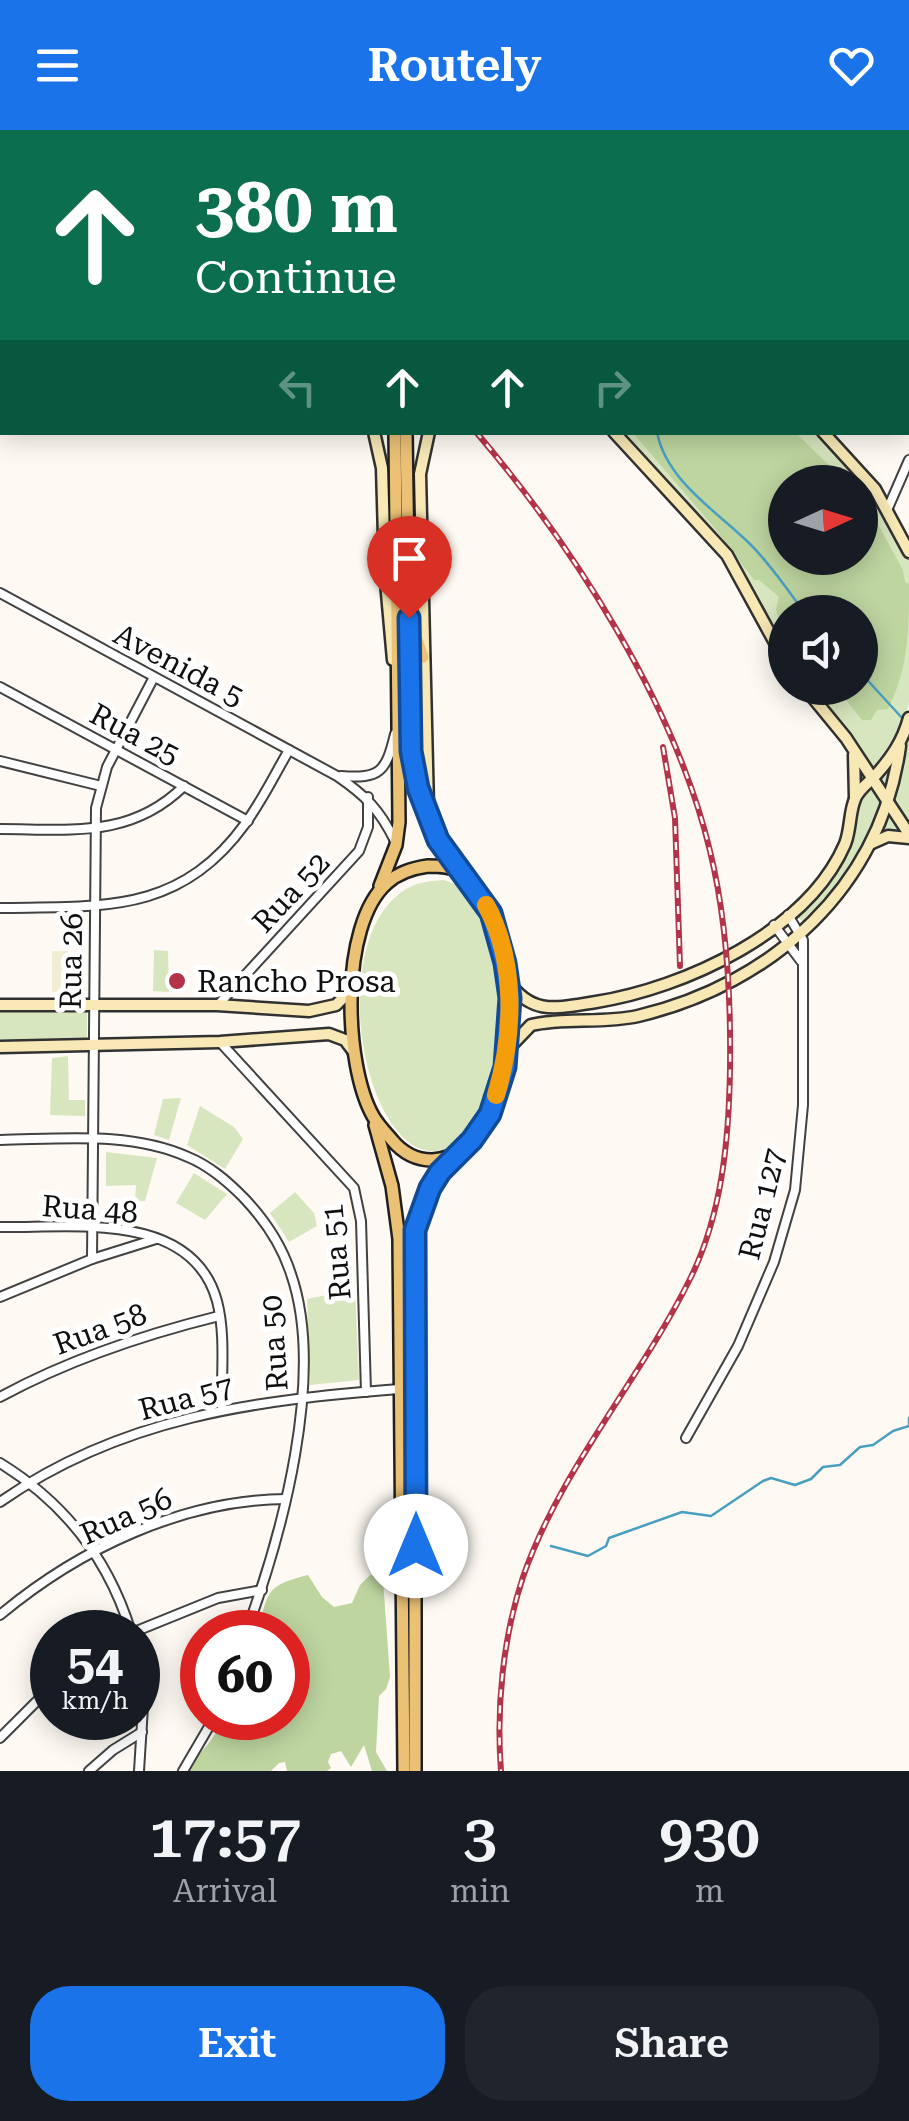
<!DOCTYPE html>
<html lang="en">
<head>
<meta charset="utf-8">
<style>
  :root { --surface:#171b24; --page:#20242c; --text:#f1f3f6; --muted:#9ea1a6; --accent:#1a73e8 }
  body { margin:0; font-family:"Roboto Serif",serif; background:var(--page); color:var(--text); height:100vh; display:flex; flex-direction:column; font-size:38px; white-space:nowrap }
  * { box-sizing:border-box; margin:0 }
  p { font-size:32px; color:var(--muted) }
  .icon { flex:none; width:55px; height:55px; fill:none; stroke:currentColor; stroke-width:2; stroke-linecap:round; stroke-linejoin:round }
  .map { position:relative; height:1641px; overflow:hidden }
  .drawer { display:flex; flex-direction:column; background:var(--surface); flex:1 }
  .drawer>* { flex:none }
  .guide { position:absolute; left:0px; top:0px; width:910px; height:305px; box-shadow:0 5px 25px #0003; background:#0b6e4f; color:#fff; overflow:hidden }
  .needle { width:65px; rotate:86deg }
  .controls { position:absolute; left:768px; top:335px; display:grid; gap:20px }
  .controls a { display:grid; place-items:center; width:110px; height:110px; border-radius:50%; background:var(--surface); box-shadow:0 5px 25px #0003; font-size:50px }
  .speed { position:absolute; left:30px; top:1480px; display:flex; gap:20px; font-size:50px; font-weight:700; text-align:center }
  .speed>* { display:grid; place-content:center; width:130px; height:130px; border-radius:50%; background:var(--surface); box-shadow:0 5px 25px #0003; line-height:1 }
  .speed small { font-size:25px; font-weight:400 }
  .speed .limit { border:15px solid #d22; background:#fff; color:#111 }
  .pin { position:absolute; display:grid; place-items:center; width:85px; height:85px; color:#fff; margin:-102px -42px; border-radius:50% 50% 50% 0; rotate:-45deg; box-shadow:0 0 10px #0007 }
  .pin .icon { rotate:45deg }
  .me { position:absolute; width:110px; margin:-55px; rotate:0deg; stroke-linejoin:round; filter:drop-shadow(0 0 8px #0008) }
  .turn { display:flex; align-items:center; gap:35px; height:210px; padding:0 30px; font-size:45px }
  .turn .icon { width:130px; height:130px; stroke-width:2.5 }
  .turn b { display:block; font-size:70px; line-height:85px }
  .lanes { display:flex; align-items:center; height:95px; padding:0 30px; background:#0003; justify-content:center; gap:50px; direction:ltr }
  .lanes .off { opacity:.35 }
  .eta { display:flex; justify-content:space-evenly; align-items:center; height:170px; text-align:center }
  .eta b { font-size:60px; font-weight:600; line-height:70px }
  .primary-button { display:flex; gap:20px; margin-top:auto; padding:20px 30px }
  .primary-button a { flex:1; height:115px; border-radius:40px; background:var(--accent); color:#fff; font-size:40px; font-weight:600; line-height:115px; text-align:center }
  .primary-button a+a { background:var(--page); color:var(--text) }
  header { display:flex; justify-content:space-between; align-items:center; height:130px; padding:0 30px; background:var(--accent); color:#fff; font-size:45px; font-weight:600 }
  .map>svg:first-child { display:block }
  .farmland { fill:#f2ecd5 }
  .green { fill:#d8e6bf; fill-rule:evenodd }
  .forest { fill:#bed5a0 }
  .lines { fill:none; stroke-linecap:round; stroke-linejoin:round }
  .stream { stroke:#4a9fc1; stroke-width:2.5 }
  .street-casing { stroke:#424242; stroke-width:12 }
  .secondary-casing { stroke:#313131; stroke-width:15 }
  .primary-casing { stroke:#202020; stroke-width:16 }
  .street { stroke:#fff; stroke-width:8 }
  .secondary { stroke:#f7e8b5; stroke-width:10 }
  .primary { stroke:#ebc176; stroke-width:11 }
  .rail-casing { stroke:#b33448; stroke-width:6 }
  .rail { stroke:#fff; stroke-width:2.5; stroke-dasharray:8; stroke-linecap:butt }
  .route-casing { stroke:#114b97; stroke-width:25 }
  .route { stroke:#1a73e8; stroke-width:18 }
  .slow { stroke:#f59e0b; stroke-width:18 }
  .poi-dot { fill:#b33448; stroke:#fff; stroke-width:4 }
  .labels { text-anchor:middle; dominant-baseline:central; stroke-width:10; stroke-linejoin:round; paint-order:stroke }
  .street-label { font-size:30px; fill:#0f0f0f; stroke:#fff }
  .poi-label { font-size:30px; fill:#0f0f0f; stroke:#fff; text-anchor:start }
</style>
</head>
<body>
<header><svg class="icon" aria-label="menu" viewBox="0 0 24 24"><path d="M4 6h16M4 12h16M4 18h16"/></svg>Routely<svg class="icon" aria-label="heart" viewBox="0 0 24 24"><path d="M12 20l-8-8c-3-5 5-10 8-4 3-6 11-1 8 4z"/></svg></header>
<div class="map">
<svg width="909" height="1641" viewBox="0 0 909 1641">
  <rect width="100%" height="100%" fill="#fefaf3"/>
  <rect class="farmland" x="52" y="821" width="16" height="41"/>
  <g class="green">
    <path d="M613,303H822L857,340L909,424V572L886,674L908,709L889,710L865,719L844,752L806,794L796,786C833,744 861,717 858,657C857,645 856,631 850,619C841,598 818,576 804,558H860V482H785V534L723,423ZM785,352H860V428H785Z"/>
    <path d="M909,598V701L893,676Z"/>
    <path d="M443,750C530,768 521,1026 431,1021C417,1020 408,1013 399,1003C352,950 339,800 406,759C418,752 430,751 443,750Z"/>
    <path d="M154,820L168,821L169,862L153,861Z"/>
    <path d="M0,880H87V913L0,914Z"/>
    <path d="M68,926L69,970H85V986L50,985L52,928Z"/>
    <path d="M181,968L169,1010L154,1005L163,969Z"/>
    <path d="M200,976L234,997L243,1009L225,1039L187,1015Z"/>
    <path d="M106,1022L157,1028L145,1071H135L136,1055L106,1056Z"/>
    <path d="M194,1043L227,1064L205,1090L176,1073Z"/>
    <path d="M295,1062L314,1083L317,1096L289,1112L270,1083Z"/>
    <path d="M355,1159L359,1250L310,1255L307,1169Z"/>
  </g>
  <g class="forest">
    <path d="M796,303L846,352H785V428H860V368L868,376L903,440L905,452L909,454C909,499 909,537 888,579L877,580L871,590H862L846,570L837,567L833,558H860V482H785V497L779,492L776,479L779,467L759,450H754L713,396L633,303Z"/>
    <path d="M308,1445L322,1467L334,1477L352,1473L360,1455L370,1445L379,1446L383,1450L390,1547L386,1559L379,1566L376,1622L387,1641H372L364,1615L351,1637L341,1621L331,1624L328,1632L331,1638L327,1641H287L285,1632L279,1633L271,1641H187C196,1625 211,1614 217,1600L249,1588H288V1502H255C272,1465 259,1457 308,1445Z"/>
  </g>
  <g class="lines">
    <g class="stream">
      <path d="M261,0L267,2"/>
      <path d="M657,302C666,351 718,382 751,415C771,435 787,459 804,482"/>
      <path d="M860,542L903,589"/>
      <path d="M551,1416L588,1426L606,1416L609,1408L682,1382L711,1386L763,1351L771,1348L795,1355L811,1349L823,1337L840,1335L860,1317L873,1315L893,1301L909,1296V1288"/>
    </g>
    <g class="street-casing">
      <g id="street">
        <path d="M613,0L615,2"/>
        <path d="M693,0L695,2"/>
        <path d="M780,0L782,2"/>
        <path d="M823,2L825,0"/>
        <path d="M908,104L909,105"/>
        <path d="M908,184L909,185"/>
        <path d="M908,280L909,281"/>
        <path d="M888,378L909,330"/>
        <path d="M0,463L337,646C365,665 380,680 395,711"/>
        <path d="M0,557L248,691"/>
        <path d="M0,631L101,656"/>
        <path d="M341,646C380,649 386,642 395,604"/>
        <path d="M0,699C70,699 130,709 184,656"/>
        <path d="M0,778C101,776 179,785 245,694C262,671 275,644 289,620"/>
        <path d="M774,795L801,831"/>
        <path d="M218,875L359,721L368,697V667"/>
        <path d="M220,912L354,1058L361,1091L366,1262"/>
        <path d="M0,1010C62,1009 130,1001 188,1027C210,1036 227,1051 243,1067C264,1089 282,1116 291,1144C326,1245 282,1405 246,1502"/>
        <path d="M0,1097C72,1098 192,1080 217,1171C226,1205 221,1245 222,1279"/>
        <path d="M92,1129L96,678L107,637L154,547"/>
        <path d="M0,1167L92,1129L156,1109"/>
        <path d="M0,1267C70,1229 142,1205 219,1186"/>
        <path d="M686,1308L738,1216L774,1132L795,1060L803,975V810L788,785"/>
        <path d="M0,1333C65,1373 109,1430 131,1502"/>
        <path d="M0,1372C122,1287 256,1270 399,1259"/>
        <path d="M0,1485C79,1419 182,1370 286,1369"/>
        <path d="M134,1502L218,1468L262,1460"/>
        <path d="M138,1528L143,1577L139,1641"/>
        <path d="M0,1608L52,1556"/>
        <path d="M89,1641L113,1620L142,1602"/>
        <path d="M183,1641L214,1588"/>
      </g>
    </g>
    <g class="secondary-casing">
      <g id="secondary">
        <path d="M368,0L370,2"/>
        <path d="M525,0L527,2"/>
        <path d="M885,0L888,2"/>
        <path d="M420,2V0"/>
        <path d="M443,2L444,0"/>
        <path d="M908,17L909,18"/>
        <path d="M374,302L382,338L385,441L393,530"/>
        <path d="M614,302L727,425L785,531"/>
        <path d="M823,302L875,359L909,422"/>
        <path d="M805,558L846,608L909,704"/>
        <path d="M854,625L855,667"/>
        <path d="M428,677L420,344L429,302"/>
        <path d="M870,714L888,706L909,708"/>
        <path d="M508,851C532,886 557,878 596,872C684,858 807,802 845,714C851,699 849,683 855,669C858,660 868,653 875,646C891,628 903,611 909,588"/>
        <path d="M0,875H217L309,881L336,875L350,861"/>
        <path d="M0,917L220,912L329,904L345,910L354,922"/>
        <path d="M507,920L531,895C566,887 602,894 638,886C773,854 881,757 900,616"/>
      </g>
    </g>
    <g class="primary-casing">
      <g id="primary">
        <path d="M389,0V2"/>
        <path d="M400,0V2"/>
        <path d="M406,302L411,621C417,666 435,702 458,741"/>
        <path d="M413,498L423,527"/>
        <path d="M428,736C438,736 450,736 458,741C530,785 529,1026 432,1030C416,1030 402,1022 392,1010C386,1003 378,995 373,986C344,935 339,795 387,753C399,742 413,738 428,736Z"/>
        <path d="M380,756L396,715L399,692L395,302"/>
        <path d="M375,995L392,1056L399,1109L404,1641"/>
        <path d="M415,1641V1100L429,1058L453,1025"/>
      </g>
    </g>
    <use href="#street" class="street"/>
    <use href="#secondary" class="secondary"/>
    <use href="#primary" class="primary"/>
    <g class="rail-casing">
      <g id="rail">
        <path d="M125,0L128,2"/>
        <path d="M476,302C573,416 675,574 710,721C727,791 731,866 730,938C729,1010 722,1086 689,1151C639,1251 560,1340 523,1447C503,1507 496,1578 501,1641"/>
        <path d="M663,617L675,688L680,836"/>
      </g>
    </g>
    <use href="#rail" class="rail"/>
  </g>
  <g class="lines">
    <g class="route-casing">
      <path id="route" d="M409,488L411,621L418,658L438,710L491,783L505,833L510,868L505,937L490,984L472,1010L440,1042L430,1058L415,1100L416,1416"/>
    </g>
    <use href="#route" class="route"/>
    <path class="slow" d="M486,775C517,832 514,905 496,965"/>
  </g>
  <circle class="poi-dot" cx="177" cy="851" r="10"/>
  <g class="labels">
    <g class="street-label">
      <text transform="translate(179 535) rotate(28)">Avenida 5</text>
      <text transform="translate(135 604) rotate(28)">Rua 25</text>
      <text transform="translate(291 762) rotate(-47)">Rua 52</text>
      <text transform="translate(71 831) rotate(-89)">Rua 26</text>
      <text transform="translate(762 1074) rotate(-76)">Rua 127</text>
      <text transform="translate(90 1079) rotate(4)">Rua 48</text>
      <text transform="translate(336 1122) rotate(-95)">Rua 51</text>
      <text transform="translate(100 1199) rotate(-20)">Rua 58</text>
      <text transform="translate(274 1213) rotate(-94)">Rua 50</text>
      <text transform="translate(186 1268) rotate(-15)">Rua 57</text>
      <text transform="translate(126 1386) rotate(-24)">Rua 56</text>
    </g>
    <g class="poi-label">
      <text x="197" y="851">Rancho Prosa</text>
    </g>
  </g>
</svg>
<div class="controls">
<a><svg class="needle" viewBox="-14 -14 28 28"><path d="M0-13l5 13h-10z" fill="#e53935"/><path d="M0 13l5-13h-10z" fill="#9ea1a6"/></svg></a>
<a><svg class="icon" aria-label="sound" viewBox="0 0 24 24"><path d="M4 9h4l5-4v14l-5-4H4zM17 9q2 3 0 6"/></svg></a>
</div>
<div class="speed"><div>54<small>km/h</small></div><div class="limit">60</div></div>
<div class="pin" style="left:409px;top:488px;background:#d93025"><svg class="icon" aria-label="arrive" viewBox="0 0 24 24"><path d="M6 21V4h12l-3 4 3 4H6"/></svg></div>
<svg class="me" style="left:416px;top:1416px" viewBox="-20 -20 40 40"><circle r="19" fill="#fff"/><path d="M0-13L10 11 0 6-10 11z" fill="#1a73e8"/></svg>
<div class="guide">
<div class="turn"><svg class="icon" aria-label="ahead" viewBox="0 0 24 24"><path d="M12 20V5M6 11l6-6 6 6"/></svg><div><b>380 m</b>Continue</div></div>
<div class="lanes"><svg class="icon off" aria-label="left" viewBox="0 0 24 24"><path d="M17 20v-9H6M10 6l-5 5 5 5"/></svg><svg class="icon" aria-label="ahead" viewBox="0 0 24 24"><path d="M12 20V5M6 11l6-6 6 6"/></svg><svg class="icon" aria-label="ahead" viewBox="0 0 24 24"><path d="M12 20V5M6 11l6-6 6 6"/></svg><svg class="icon off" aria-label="right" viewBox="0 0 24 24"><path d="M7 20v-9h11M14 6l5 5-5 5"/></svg></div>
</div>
</div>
<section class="drawer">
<div class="eta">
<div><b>17:57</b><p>Arrival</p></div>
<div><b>3</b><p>min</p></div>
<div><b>930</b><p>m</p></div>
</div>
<div class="primary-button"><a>Exit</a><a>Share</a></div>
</section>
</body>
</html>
